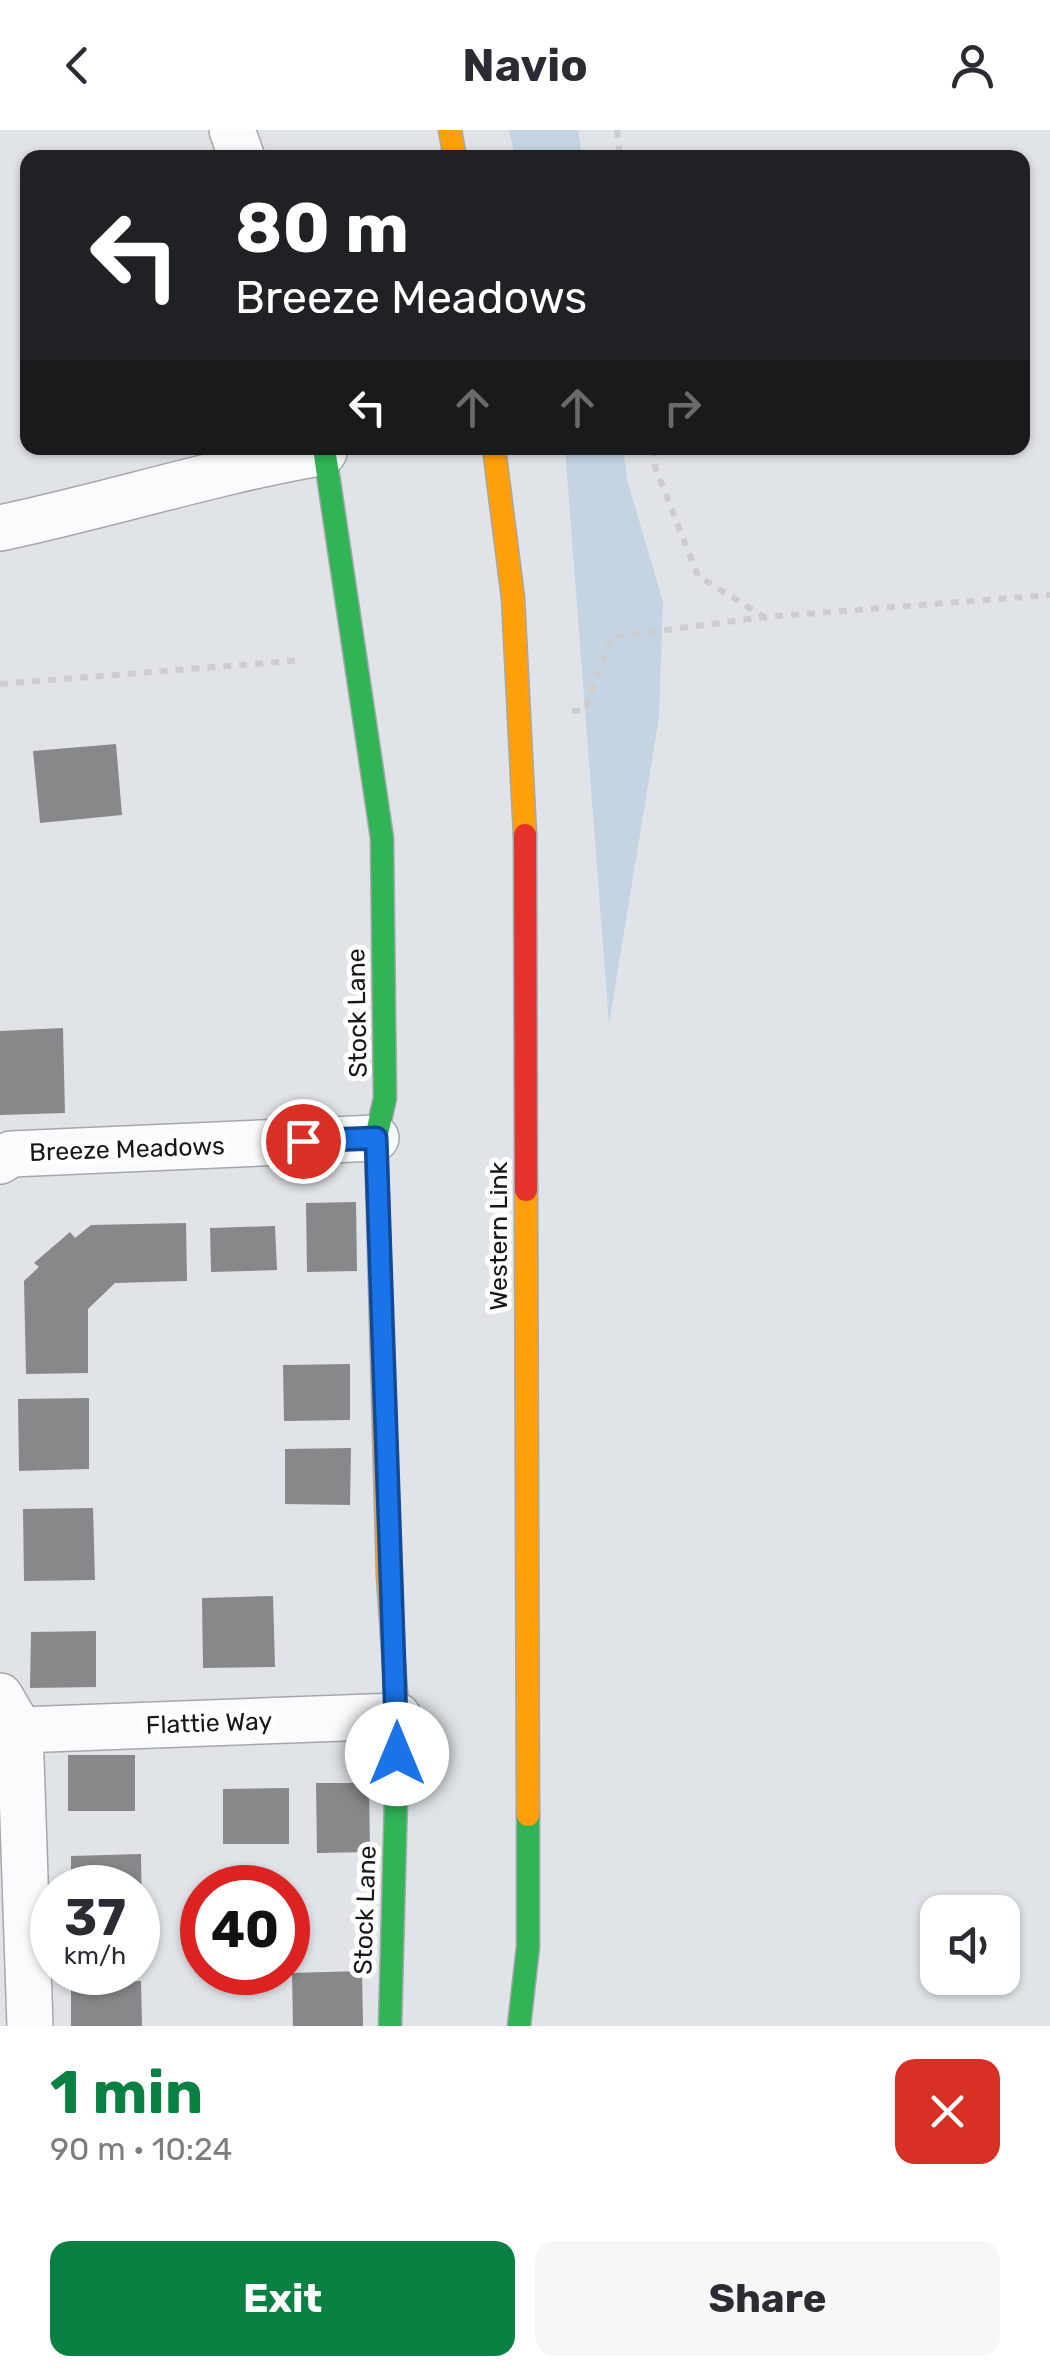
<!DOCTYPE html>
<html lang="en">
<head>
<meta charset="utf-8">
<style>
  :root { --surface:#fff; --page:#f7f7f7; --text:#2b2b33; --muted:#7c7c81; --accent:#0b8043 }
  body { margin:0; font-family:Rubik,sans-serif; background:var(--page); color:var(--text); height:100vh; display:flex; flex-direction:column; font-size:38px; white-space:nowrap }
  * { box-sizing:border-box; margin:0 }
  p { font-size:32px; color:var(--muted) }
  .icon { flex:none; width:55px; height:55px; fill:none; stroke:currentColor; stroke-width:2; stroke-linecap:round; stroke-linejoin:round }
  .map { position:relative; height:1896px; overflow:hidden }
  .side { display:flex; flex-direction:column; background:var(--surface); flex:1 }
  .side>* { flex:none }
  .guide { position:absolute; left:20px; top:20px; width:1010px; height:305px; border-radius:20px; box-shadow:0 2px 8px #0004; background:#202124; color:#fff; overflow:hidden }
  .tools { position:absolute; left:920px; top:1765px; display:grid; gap:20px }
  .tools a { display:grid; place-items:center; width:100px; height:100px; border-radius:20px; background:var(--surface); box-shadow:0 2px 8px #0004; font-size:50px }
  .speed { position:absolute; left:30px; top:1735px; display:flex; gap:20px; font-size:50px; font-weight:700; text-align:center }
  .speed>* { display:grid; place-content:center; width:130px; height:130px; border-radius:50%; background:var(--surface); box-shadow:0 2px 8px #0004; line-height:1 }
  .speed small { font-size:25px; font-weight:400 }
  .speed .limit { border:15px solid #d22; background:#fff; color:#111 }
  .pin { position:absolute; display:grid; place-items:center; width:85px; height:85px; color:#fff; margin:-42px; border:5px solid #fff; border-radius:50%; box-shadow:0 2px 10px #0007 }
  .me { position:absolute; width:110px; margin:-55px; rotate:0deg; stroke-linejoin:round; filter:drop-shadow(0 0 8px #0008) }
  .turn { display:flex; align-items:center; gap:35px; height:210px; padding:0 50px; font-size:45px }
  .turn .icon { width:130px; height:130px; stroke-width:2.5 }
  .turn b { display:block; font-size:70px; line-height:85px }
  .lanes { display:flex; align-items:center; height:95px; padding:0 50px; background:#0003; justify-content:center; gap:50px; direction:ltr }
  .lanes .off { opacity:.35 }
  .round { display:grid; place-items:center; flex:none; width:105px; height:105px; border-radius:20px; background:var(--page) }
  .head { display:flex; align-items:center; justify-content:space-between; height:170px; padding:0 50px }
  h1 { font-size:60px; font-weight:700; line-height:75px; color:var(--accent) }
  .action { display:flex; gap:20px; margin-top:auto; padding:20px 50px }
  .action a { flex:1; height:115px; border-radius:20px; background:var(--accent); color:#fff; font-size:40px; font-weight:700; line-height:115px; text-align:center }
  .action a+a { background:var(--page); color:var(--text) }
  header { display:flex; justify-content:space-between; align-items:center; height:130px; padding:0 50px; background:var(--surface); font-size:45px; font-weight:700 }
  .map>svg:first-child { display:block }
  .green { fill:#c4d4e2 }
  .building { fill:#878889 }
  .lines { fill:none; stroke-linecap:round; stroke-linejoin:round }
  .street-casing { stroke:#a5a8ab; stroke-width:48 }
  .fast-casing { stroke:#a5a8ab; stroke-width:25 }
  .slow-casing { stroke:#a5a8ab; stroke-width:25 }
  .jam-casing { stroke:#a5a8ab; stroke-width:25 }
  .path { stroke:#cccdce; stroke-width:6; stroke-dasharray:8 8; stroke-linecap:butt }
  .street { stroke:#fafbfc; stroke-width:45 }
  .fast { stroke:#30b455; stroke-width:22 }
  .slow { stroke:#ff9f0a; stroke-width:22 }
  .jam { stroke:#e5322d; stroke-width:22 }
  .route-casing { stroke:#114b97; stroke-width:25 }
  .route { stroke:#1a73e8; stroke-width:18 }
  .labels { text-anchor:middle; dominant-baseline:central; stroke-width:10; stroke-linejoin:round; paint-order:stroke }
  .street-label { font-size:25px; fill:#15171a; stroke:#fff }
</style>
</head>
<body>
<header><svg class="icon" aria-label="back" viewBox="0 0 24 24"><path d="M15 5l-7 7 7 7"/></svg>Navio<svg class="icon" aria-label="person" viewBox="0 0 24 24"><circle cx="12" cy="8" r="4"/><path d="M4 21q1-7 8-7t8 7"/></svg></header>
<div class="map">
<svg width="1050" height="1896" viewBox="0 0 1050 1896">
  <rect width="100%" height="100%" fill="#e0e4e8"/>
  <g class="green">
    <path d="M509,0H578L582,27H515Z"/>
    <path d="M565,318H623L628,353L663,472L659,588L609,894Z"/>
  </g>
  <g class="building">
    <path d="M116,614L122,685L40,693L33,621Z"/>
    <path d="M63,898L65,983L0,985V901Z"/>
    <path d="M356,1072L357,1141L307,1142L306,1073Z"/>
    <path d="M186,1093L187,1151L115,1153L88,1179V1243L26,1244L24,1151L39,1137L34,1133L70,1102L75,1108L91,1095Z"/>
    <path d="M275,1096L277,1140L211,1142L210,1098Z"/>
    <path d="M350,1234V1290L284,1291L283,1235Z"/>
    <path d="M89,1268V1339L19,1341L18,1269Z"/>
    <path d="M351,1318L350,1375L285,1374V1319Z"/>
    <path d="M93,1378L95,1450L24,1451L23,1379Z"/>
    <path d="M273,1466L275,1537L203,1538L202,1468Z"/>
    <path d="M96,1501V1557L30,1558L31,1502Z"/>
    <rect x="68" y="1625" width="67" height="56"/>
    <path d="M316,1653H369L370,1722L317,1723Z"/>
    <path d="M289,1658V1714H223V1659Z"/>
    <path d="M141,1724L142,1796H138V1758H71V1726Z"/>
    <path d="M362,1841L363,1896H293L292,1843Z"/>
    <path d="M141,1851L142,1896H71V1853Z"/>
  </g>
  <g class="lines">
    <g class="street-casing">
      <g id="street">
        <path d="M232,0L242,28"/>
        <path d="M0,398C109,375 214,341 324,322"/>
        <path d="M0,1031L11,1024L376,1008"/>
        <path d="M0,1566L20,1600L30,1896"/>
        <path d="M20,1600L398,1586"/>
      </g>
    </g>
    <g class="fast-casing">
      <g id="fast">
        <path d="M324,318L382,708L385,968L376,1008L377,1043"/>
        <path d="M390,1896L398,1591"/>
        <path d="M519,1896L528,1817V1685"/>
      </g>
    </g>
    <g class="slow-casing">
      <g id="slow">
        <path d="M450,0L455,28"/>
        <path d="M494,318L513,468L525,705"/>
        <path d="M377,1043L388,1447L398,1591"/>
        <path d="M526,1060L528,1685"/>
      </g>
    </g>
    <g class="jam-casing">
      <path id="jam" d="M525,705L526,1060"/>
    </g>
    <g class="path">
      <path d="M617,0L620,28"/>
      <path d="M653,318L655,337L698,446L763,486"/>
      <path d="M0,554L303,530"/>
      <path d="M572,581L585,580L611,507L765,487L1050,465"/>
    </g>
    <use href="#street" class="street"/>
    <use href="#fast" class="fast"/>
    <use href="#slow" class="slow"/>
    <use href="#jam" class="jam"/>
  </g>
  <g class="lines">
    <g class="route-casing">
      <path id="route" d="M303,1011L376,1008L397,1624"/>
    </g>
    <use href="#route" class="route"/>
  </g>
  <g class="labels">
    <g class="street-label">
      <text transform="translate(357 883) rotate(-91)">Stock Lane</text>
      <text transform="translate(127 1019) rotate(-2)">Breeze Meadows</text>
      <text transform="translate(498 1106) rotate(-90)">Western Link</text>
      <text transform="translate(209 1593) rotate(-2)">Flattie Way</text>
      <text transform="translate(365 1780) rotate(-88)">Stock Lane</text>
    </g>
  </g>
</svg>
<div class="tools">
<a><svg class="icon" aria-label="sound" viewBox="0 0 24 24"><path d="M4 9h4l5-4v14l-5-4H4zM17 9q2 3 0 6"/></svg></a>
</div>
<div class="speed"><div>37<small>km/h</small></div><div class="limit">40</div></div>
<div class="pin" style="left:303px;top:1011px;background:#d93025"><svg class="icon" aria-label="arrive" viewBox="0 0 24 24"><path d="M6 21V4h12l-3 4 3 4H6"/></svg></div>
<svg class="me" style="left:397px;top:1624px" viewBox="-20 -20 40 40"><circle r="19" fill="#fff"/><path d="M0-13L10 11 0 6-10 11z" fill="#1a73e8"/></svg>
<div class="guide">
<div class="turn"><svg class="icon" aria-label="left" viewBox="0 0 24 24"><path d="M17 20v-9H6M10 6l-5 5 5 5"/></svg><div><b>80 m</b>Breeze Meadows</div></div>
<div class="lanes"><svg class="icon" aria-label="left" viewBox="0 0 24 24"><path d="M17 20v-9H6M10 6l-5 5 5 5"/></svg><svg class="icon off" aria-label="ahead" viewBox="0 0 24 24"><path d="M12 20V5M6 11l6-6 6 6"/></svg><svg class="icon off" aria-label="ahead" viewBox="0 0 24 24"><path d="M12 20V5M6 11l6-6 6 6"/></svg><svg class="icon off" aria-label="right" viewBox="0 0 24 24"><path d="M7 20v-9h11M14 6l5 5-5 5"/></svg></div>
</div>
</div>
<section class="side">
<div class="head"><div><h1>1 min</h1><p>90 m · 10:24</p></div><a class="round" style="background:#d93025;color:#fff"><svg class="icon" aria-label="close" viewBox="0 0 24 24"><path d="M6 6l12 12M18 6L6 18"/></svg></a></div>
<div class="action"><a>Exit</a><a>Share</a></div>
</section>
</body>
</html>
